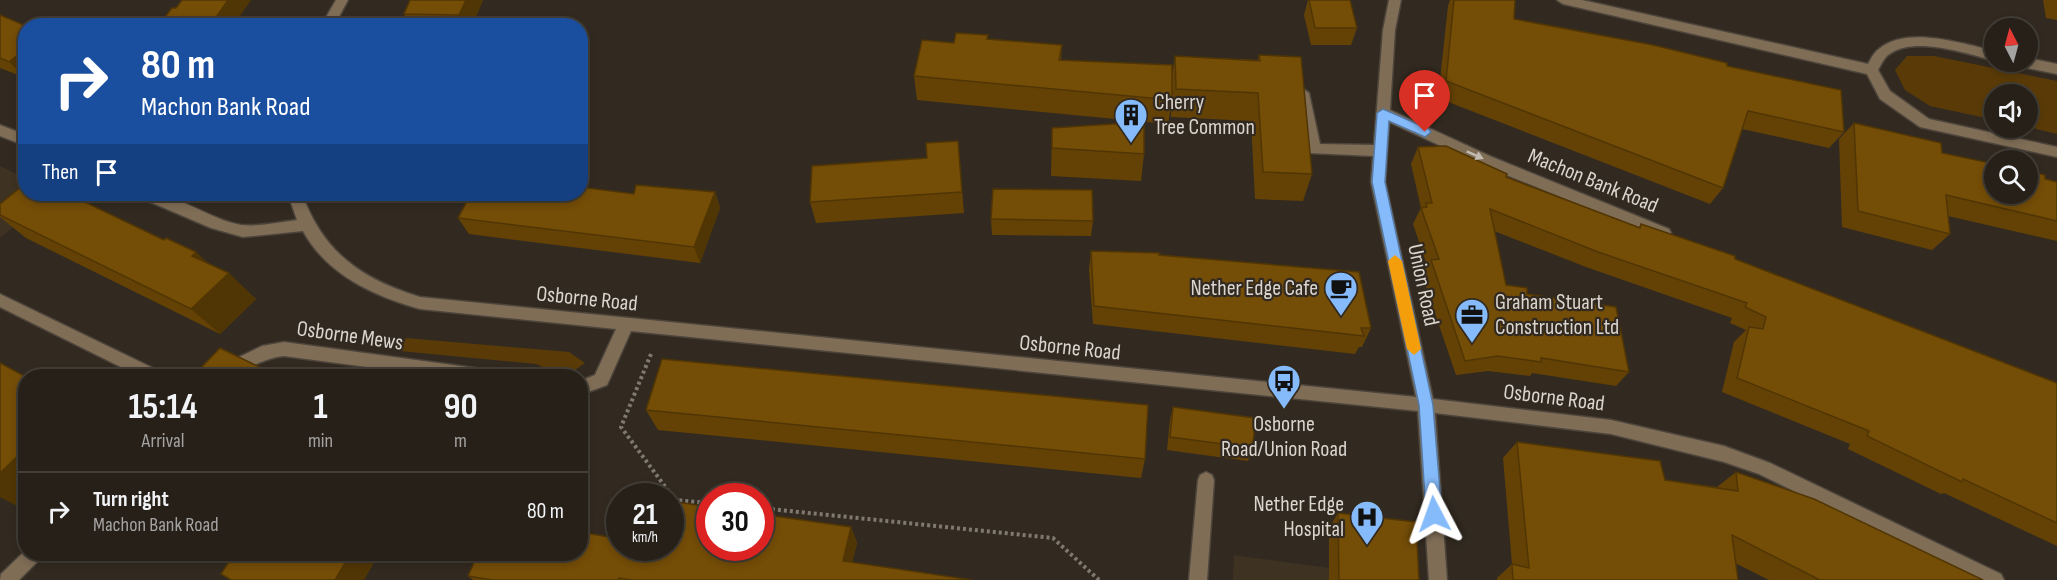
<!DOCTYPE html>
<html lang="en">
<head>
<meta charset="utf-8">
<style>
  :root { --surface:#262018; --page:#322d25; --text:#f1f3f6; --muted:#a4a3a2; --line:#423e37 }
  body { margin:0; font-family:"Sofia Sans Condensed",sans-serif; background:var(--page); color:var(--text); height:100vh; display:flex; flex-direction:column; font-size:22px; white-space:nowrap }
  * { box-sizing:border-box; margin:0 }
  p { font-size:20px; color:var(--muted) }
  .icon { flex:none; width:33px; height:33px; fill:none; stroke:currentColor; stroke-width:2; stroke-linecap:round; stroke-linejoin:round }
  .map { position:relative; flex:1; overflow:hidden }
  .panel { position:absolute; left:18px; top:369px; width:570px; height:192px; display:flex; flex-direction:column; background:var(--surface); border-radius:24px; box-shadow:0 3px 9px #0003,0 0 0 2px var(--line) }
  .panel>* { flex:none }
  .top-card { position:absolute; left:18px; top:18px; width:570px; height:183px; border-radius:24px; box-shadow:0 3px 9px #0003,0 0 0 2px var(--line); background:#1a4fa0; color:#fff; overflow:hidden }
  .needle { width:39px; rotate:354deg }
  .controls { position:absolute; left:1984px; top:18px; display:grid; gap:12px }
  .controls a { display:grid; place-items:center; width:54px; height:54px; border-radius:50%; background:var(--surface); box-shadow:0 3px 9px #0003,0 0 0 2px var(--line); font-size:30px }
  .speed { position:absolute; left:606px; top:483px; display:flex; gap:12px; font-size:30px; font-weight:700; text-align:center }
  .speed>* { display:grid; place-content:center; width:78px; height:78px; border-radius:50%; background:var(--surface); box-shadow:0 3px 9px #0003,0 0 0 2px var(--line); line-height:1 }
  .speed small { font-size:15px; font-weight:400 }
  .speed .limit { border:9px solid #d22; background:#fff; color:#111 }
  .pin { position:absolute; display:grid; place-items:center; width:51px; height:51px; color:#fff; margin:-62px -26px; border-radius:50% 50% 50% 0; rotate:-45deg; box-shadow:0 0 6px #0007 }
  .pin .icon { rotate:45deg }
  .me { position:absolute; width:66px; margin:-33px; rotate:356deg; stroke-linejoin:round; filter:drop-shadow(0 0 4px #0008) }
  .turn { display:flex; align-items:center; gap:21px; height:126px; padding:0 24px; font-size:27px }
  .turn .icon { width:78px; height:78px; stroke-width:2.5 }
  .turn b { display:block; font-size:42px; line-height:51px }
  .then { display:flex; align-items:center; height:57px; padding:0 24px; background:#0003; gap:12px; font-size:22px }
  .eta { display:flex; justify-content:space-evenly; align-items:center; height:102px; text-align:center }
  .eta b { font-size:36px; font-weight:700; line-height:42px }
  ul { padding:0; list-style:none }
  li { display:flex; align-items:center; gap:18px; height:78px; padding:0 24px; border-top:2px solid var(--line) }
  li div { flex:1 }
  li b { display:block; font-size:22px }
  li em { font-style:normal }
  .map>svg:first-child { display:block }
  .built { fill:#3e3222 }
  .green { fill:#5a3b08 }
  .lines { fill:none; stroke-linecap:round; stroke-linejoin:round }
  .minor-casing { stroke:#4d453c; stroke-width:3 }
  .path { stroke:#807971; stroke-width:4; stroke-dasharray:3 3; stroke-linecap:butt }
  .minor { fill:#7f6d56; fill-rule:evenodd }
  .wall { fill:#644206 }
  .shaded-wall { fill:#513605 }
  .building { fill:#744d07; stroke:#513605; stroke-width:1.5 }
  .oneway { fill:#c3bbb1 }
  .route { fill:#86bbfb; stroke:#577aa3; stroke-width:1.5 }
  .slow { fill:#f59e0b }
  .labels { text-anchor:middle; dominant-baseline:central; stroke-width:4.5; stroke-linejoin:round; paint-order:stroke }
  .poi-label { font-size:22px; fill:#dad5cf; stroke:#322a20; text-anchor:start }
  .street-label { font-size:22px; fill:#dad5cf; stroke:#322a20 }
</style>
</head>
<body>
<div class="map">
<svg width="2057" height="580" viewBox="0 0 2057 580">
  <rect width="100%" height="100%" fill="#322a20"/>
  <g class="built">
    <path d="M0,166L25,178L26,194H52L0,238Z"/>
    <path d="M1329,528L1405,537L1407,580H1233L1234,555L1329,568Z"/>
  </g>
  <g class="green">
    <path d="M1907,56H1934L2057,81V134L2028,127V94H1995V120L1930,106L1905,90L1895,70Z"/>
    <path d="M406,338L569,352L585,363L568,375H560L536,364L400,351Z"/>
  </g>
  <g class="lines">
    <g class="minor-casing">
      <g id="minor">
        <path d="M336,0H348L334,26H321Z"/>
        <path d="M1389,0H1401L1395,30L1390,110L1492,157L1669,229L1671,233L1669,237H1659L1482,165L1389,122L1385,182L1433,399L1611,420L1724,446L1770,463L2001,574L2004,580H1976L1759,474L1724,462L1611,434L1435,413L1447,580H1429L1418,411L631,331L607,385L580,395V381L595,375L616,329L420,309C374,296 327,275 303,231L243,237L211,228L141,198L139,194C175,190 206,219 241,225C258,227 280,222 297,220L288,194H302C323,252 361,279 420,297L1416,397L1371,182L1373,156L1309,153L1295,93L1302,88L1309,93L1320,144L1374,145L1383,30Z"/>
        <path d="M1557,0H1582L1868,64C1871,59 1874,52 1879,49C1907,25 1963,44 1995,51V61C1967,54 1914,35 1888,55C1884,58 1881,65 1878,70L1890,91L1929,119L2057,147V157L1920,127L1880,99L1867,74L1563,4Z"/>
        <path d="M2028,58L2057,64V74L2022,67L2015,62H2028Z"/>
        <path d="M0,125L26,135V146L0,136Z"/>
        <path d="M0,294L159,371L161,376H139L0,307Z"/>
        <path d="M284,342L482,369L488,371L490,376H435L284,356C255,359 238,379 208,376L210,371L262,346Z"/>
        <path d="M1206,472L1212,475L1214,480L1207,580H1189L1198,480L1200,475Z"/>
        <path d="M26,550V554H41L39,560L19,580H0L1,574Z"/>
      </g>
    </g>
    <g class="path">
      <path d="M651,354L621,427L675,500L710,503"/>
      <path d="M760,508L1053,538L1099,580"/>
    </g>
    <use href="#minor" class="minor"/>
  </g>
  <g class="wall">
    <path d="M483,0L472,26H411L404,14Z"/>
    <path d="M1308,0H1350L1357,28L1351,45H1311L1304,15Z"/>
    <path d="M1450,0H1515L1514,19L1727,66L1844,132L1829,148L1742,129L1723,188L1710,204L1438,98L1448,6Z"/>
    <path d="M2043,0H2057V20L2046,18Z"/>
    <path d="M0,15L26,26V78L0,68Z"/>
    <path d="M988,39L1062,45L1061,60L1172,76L1175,56L1258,60L1259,55L1312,174L1303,201L1255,199L1251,121L1171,117V107L1168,124L917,100L914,76L954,43Z"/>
    <path d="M1854,123L1942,153L2057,182V241L1948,216L1950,234L1932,250L1842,227L1839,139Z"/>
    <path d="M1052,128L1144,154L1141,181L1051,176Z"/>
    <path d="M958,141L964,213L816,223L810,202L927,158Z"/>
    <path d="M1418,147L1506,177L1639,227L1641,224L1735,259L2057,383V546L1944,493L1941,494L1848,449L1850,444L1722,392L1734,342L1746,330L1730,323L1732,318L1586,267L1494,231L1506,285L1527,294L1629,372L1616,386L1532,373L1530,376L1488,371L1456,375L1422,275L1427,265L1413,224L1421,208L1411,164Z"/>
    <path d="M715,192L720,208L700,263L469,234L458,218L634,194Z"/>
    <path d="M0,204L208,263L256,299L220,334L26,238L0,217Z"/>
    <path d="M991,219L1093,221L1091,236L992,235Z"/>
    <path d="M1091,251L1159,255L1371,328L1362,347H1359L1355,354L1093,324L1089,270Z"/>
    <path d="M1173,407L1253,448L1248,461L1167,450L1170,420Z"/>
    <path d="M646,410L1145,459L1141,478L658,430Z"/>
    <path d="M1517,442L1665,480L1717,487L1736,472L1983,580H1769L1735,563L1738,580H1497V578L1512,564L1503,458Z"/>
    <path d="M1338,513L1419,580H1329V528Z"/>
    <path d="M851,527L857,543L852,562L972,580H473L468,576L620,548Z"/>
  </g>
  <g class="shaded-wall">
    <path d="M228,0H251L233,26H210Z"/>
    <path d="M466,0H483L472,26H465L459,15Z"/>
    <path d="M26,48V78L9,62Z"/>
    <path d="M715,192L720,208L700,263L694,247Z"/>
    <path d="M196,252L224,278L229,273L256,299L220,334L191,309L192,256Z"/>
    <path d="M26,448V507L23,509L0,497V473Z"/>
    <path d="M851,527L857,543L849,576L843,561Z"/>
    <path d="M350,554H379L364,580H335Z"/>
  </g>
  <g class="building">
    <path d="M182,0H228L210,26H158L172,8H176Z"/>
    <path d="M410,0H466L459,15L404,14Z"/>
    <path d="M1309,0H1350L1357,28H1315Z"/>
    <path d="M1454,0H1515L1514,19L1653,45L1727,63V66L1841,90L1844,132L1748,111L1723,188L1446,81Z"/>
    <path d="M0,15L26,26V48L9,62L0,58Z"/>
    <path d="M956,33L988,35L987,39L1062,45L1059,60L1172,65V100L914,76L922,40L954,43Z"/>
    <path d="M1259,55L1301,57L1312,174L1263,172L1258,93L1176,89L1175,56L1260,61Z"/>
    <path d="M1144,122V154L1052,148V128Z"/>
    <path d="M1854,123L1941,143L1942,153L1995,164V194H2028V171L2045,175V179L2057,182V221L1946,195L1950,234L1858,211Z"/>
    <path d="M958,141L962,192L810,202L812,166L927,158L926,143Z"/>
    <path d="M1446,146L1507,174L1506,177L1640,228L1641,224L1735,256V259L2057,383V523L1963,479L1962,482L1867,436L1869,431L1737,378L1749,327L1763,329L1766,317L1745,307L1747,303L1598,252L1490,209L1506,285L1527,288V294L1616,307L1629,372L1541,358V362L1498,356L1465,361L1431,260L1439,259L1421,208L1427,207L1426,203H1432L1418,147Z"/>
    <path d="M26,183V194H68L164,240L166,238L196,252L192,256L229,273L191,309L0,215V204Z"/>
    <path d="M636,185L715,192L694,247L458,218L471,194H580V187L634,194Z"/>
    <path d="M993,189L1092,190L1093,221L991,219Z"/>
    <path d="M1091,251L1160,253L1159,255L1359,272L1371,328H1361L1364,336L1094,306Z"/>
    <path d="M220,348L278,376H193Z"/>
    <path d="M662,359L1148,405L1145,459L646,410Z"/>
    <path d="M0,363L26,377V448L0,473Z"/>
    <path d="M1173,407L1255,418L1253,448L1170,437Z"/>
    <path d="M1517,442L1660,461L1665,480L1738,491L1736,472L1814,499L1983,580H1817L1818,579L1732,535L1738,580H1513L1512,564L1529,568Z"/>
    <path d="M670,501L710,507V548H760V514L851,527L843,561L972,580H632L619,578L618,580H492L468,576L478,554H580V532L620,539V548H670Z"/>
    <path d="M1338,513L1416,522L1419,580H1339Z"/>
    <path d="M234,554H350L335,580H231L221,574Z"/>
  </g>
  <defs><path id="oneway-solid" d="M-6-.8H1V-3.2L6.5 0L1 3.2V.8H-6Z" transform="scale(1.5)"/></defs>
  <use class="oneway" href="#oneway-solid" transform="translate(1475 155) rotate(24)"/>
  <path class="route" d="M1383,109L1429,129L1431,132L1425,137L1389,121L1385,182L1433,405L1442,514L1439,520L1434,522L1428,520L1426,514L1419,405L1372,182L1377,113Z"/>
  <path class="slow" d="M1395,255L1402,261L1421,349L1414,355L1407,349L1388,261Z"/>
  <defs>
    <g id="building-pin" transform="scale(1.725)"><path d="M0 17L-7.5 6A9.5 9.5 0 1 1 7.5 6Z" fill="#86bbfb" stroke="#322a20"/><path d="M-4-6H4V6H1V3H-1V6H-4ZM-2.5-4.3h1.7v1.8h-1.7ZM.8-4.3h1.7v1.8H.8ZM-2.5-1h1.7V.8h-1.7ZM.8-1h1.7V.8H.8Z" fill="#111"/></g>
    <g id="cafe-pin" transform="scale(1.725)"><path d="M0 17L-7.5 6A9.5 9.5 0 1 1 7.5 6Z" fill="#86bbfb" stroke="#322a20"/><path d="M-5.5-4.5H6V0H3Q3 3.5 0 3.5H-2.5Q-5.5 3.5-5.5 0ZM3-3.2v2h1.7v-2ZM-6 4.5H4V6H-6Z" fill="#111"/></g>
    <g id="office-pin" transform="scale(1.725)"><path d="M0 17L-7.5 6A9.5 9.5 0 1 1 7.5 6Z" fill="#86bbfb" stroke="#322a20"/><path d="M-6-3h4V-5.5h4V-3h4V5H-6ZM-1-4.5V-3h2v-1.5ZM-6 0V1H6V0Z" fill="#111"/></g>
    <g id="bus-pin" transform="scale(1.725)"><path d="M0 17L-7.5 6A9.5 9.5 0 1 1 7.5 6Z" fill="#86bbfb" stroke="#322a20"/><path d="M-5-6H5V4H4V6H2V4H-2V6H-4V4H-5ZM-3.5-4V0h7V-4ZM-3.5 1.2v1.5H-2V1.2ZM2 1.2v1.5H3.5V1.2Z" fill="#111"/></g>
    <g id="hospital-pin" transform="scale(1.725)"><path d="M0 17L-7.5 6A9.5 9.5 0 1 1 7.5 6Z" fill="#86bbfb" stroke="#322a20"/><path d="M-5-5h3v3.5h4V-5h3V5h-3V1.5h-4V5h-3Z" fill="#111"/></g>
  </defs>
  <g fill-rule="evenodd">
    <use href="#building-pin" x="1131" y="115"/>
    <use href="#cafe-pin" x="1341" y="288"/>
    <use href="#office-pin" x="1472" y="315"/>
    <use href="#bus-pin" x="1284" y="381"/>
    <use href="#hospital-pin" x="1367" y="517"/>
  </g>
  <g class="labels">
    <g class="poi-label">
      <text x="1154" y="102">Cherry<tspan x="1154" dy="25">Tree Common</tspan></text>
      <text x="1318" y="288" text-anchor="end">Nether Edge Cafe</text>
      <text x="1495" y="302">Graham Stuart<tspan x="1495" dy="25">Construction Ltd</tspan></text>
      <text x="1284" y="424" text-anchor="middle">Osborne<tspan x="1284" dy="25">Road/Union Road</tspan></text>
      <text x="1344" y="504" text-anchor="end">Nether Edge<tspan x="1344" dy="25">Hospital</tspan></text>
    </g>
    <g class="street-label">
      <text transform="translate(1593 181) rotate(22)">Machon Bank Road</text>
      <text transform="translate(1423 285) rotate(78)">Union Road</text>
      <text transform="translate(587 299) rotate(6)">Osborne Road</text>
      <text transform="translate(350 336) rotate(8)">Osborne Mews</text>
      <text transform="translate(1070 348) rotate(6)">Osborne Road</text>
      <text transform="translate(1554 398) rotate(7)">Osborne Road</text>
    </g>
  </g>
</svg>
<div class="controls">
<a><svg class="needle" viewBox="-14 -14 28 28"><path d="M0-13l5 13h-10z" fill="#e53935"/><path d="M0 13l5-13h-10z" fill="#a4a3a2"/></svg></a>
<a><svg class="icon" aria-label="sound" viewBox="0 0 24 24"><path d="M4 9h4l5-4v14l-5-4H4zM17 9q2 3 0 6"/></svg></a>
<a><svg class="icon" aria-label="search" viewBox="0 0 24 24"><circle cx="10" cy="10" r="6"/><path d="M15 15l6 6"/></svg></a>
</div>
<div class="speed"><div>21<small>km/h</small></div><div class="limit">30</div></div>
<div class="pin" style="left:1425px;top:132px;background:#d93025"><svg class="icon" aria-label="arrive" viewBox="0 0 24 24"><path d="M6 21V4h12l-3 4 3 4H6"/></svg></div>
<svg class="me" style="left:1434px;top:514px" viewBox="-20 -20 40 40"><path d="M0-17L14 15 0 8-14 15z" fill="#86bbfb" stroke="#fff" stroke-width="4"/></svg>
<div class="top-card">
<div class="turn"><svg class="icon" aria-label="right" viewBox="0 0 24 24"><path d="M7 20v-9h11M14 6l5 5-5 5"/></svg><div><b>80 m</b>Machon Bank Road</div></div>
<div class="then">Then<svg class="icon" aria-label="arrive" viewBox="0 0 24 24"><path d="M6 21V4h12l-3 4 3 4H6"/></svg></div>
</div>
<section class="panel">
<div class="eta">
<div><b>15:14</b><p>Arrival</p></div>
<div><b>1</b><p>min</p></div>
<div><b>90</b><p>m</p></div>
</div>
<ul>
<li><svg class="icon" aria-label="right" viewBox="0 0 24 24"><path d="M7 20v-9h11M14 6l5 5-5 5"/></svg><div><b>Turn right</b><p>Machon Bank Road</p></div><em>80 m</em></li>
</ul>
</section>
</div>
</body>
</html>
